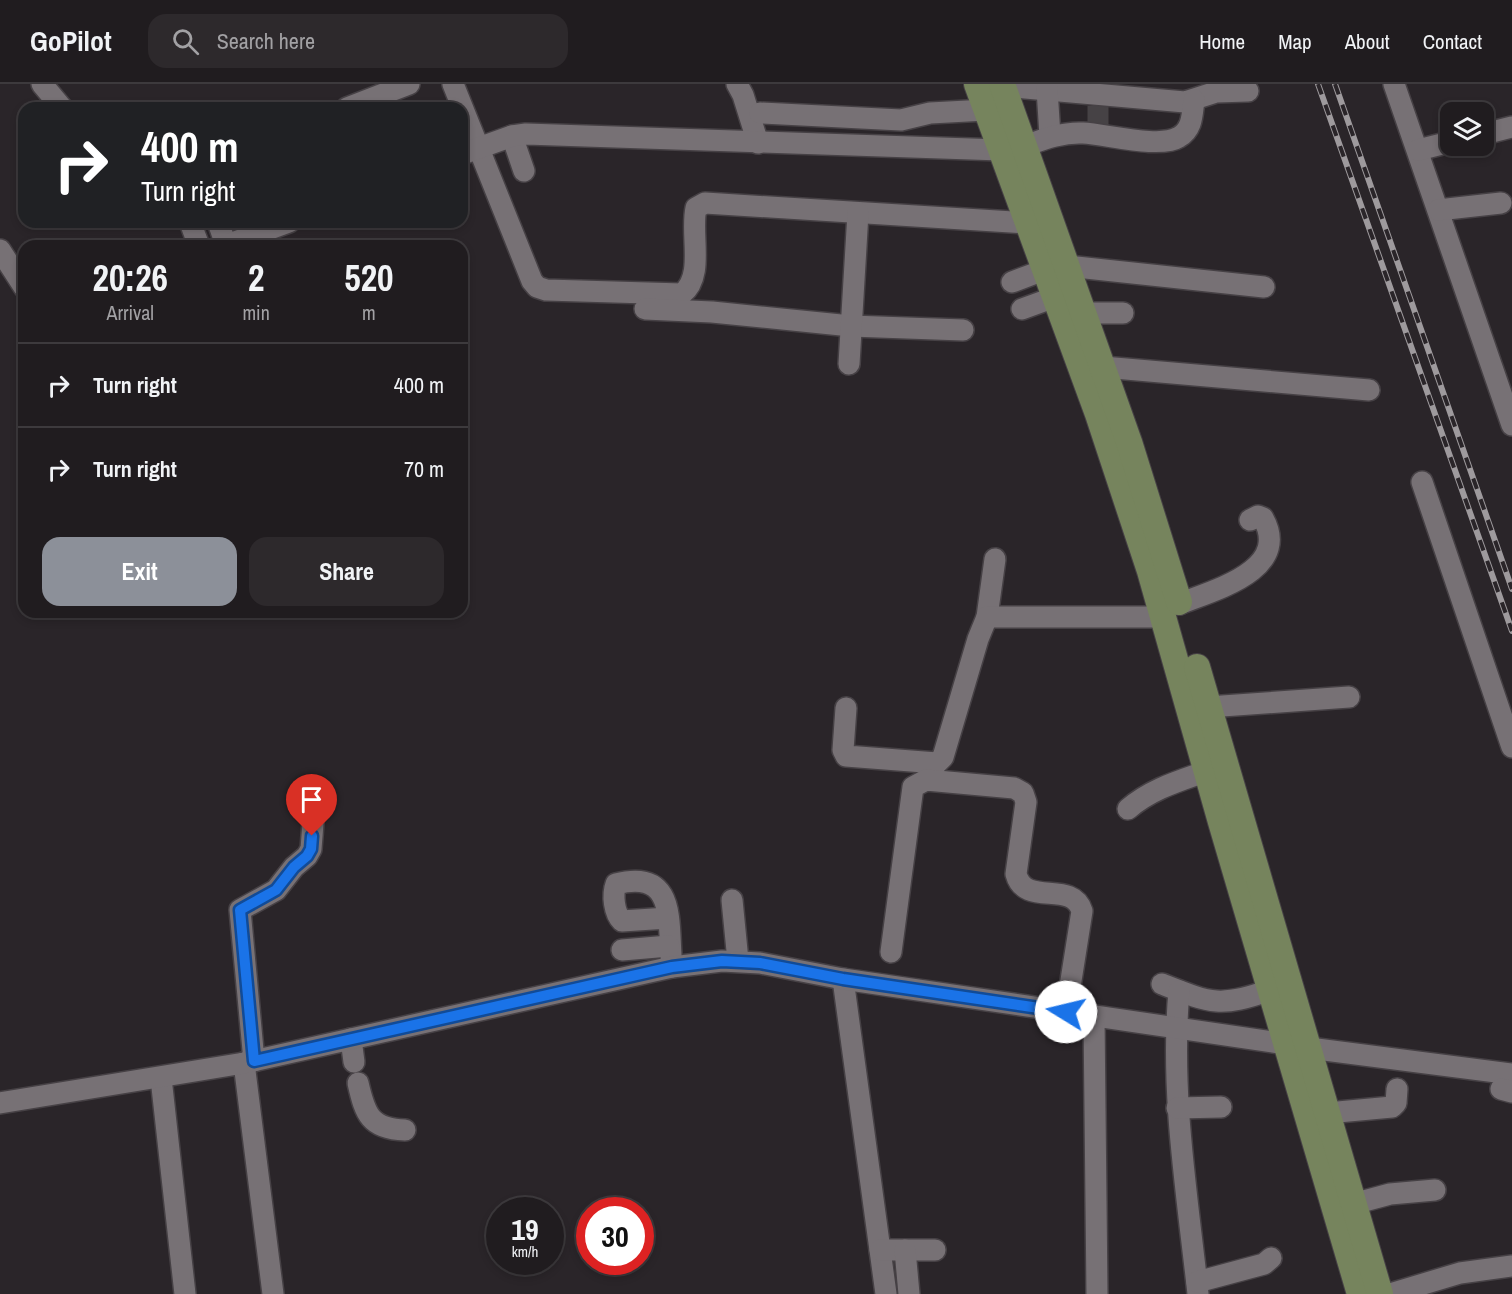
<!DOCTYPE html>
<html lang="en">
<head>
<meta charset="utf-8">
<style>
  :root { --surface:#201c1f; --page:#2d292c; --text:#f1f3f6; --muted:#a2a1a4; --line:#3d3a3d; --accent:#8c9099 }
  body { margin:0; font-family:"Archivo Narrow",sans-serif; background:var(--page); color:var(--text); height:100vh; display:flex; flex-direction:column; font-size:22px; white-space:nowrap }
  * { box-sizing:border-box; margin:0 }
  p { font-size:20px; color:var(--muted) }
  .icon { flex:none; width:33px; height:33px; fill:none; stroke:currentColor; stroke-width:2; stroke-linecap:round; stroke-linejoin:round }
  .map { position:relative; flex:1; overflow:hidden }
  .side { position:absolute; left:18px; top:156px; width:450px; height:378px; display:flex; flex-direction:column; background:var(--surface); border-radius:18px; box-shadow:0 3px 9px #0003,0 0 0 2px var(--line) }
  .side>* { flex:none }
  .guide { position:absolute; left:18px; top:18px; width:450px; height:126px; border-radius:18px; box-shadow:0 3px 9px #0003,0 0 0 2px var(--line); background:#202124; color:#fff; overflow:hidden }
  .fabs { position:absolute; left:1440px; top:18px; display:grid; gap:12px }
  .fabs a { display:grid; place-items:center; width:54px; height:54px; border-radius:12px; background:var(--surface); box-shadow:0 3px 9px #0003,0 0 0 2px var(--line); font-size:30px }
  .speed { position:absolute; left:486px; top:1113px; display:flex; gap:12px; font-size:30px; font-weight:700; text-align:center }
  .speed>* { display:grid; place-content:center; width:78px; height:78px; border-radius:50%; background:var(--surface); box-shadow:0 3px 9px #0003,0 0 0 2px var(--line); line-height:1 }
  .speed small { font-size:15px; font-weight:400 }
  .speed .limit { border:9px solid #d22; background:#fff; color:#111 }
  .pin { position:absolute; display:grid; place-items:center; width:51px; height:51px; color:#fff; margin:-62px -26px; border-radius:50% 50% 50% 0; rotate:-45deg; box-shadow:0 0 6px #0007 }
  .pin .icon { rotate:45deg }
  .me { position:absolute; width:66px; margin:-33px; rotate:279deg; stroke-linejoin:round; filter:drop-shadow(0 0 4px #0008) }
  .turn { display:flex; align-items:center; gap:21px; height:126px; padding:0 24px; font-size:27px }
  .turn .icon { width:78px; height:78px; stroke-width:2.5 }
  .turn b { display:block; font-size:42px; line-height:51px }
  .eta { display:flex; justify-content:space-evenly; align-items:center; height:102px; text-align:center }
  .eta b { font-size:36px; font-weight:700; line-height:42px }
  .primary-button { display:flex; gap:12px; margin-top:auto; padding:12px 24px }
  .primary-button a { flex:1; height:69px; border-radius:18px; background:var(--accent); color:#fff; font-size:24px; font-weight:700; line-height:69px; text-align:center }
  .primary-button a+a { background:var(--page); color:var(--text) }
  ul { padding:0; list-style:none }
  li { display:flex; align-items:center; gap:18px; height:84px; padding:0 24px; border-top:2px solid var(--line) }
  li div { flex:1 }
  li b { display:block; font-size:22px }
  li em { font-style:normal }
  header { display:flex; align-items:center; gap:36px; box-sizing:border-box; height:84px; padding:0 30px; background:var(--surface); border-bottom:2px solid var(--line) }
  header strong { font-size:28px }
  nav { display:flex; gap:33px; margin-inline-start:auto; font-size:21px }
  .search { width:420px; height:54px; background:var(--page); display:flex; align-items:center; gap:15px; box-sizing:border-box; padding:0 21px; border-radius:18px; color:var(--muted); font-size:22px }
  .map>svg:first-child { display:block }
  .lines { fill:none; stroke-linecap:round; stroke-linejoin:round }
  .minor-tunnel { stroke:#464245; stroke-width:21; stroke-dasharray:21 10; stroke-linecap:butt }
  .minor-casing { stroke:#464145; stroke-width:24 }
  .major-casing { stroke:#464145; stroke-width:28 }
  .minor { stroke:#777175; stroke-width:21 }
  .major { stroke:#76845d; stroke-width:26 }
  .rail-casing { stroke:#9e9a9d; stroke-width:6 }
  .rail { stroke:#2a2529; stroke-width:4; stroke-dasharray:11; stroke-linecap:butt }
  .route-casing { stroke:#114b97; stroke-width:15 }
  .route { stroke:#1a73e8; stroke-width:10 }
</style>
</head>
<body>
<header>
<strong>GoPilot</strong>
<div class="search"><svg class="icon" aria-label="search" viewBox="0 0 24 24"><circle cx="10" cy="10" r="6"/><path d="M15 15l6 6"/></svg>Search here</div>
<nav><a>Home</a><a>Map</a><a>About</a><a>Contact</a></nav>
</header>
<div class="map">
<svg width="1512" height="1210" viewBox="0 0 1512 1210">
  <rect width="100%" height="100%" fill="#2a2529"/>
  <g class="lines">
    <path class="minor-tunnel" d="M1098,22V42"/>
    <g class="minor-casing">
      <g id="minor">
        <path d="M42,0L62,24"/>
        <path d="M453,0L532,197L537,203L546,206L682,210C705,192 690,150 696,124L705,119L1028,139"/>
        <path d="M737,0L743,11L758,59"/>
        <path d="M1394,0L1512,341"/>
        <path d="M1003,2L1185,18L1216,8L1248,7"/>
        <path d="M1047,5L1050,52"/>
        <path d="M347,24L409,0"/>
        <path d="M760,29L901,36L930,29L986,26"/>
        <path d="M1484,50L1512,43"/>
        <path d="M512,52L524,87"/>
        <path d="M1025,62C1044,55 1062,48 1083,49C1106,50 1160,65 1179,53C1193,45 1192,30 1194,16"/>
        <path d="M1418,66L1450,58"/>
        <path d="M462,70L512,52L526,50L1001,66"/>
        <path d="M1438,126L1501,119"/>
        <path d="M190,138L199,162"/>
        <path d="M218,138L226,161"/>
        <path d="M224,162L289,138"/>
        <path d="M0,166L24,203"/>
        <path d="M1067,182L1264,203"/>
        <path d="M1012,198L1044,186"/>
        <path d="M645,225L712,228L851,242L963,246"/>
        <path d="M1022,225L1055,213"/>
        <path d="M1084,229H1123"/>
        <path d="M849,280L858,129"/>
        <path d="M1103,283L1369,306"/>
        <path d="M1422,398L1512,663"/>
        <path d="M1179,520C1214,506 1292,486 1263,434L1258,432L1250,436"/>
        <path d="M987,533L995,475"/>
        <path d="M1208,623L1349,613"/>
        <path d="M846,624L843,666L846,672L937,679L943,673L978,555L987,533H1165"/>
        <path d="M1128,725C1151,705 1179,697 1207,687"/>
        <path d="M732,816L738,877"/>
        <path d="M668,834L622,837C614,829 612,811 616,800C679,784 667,842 672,883"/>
        <path d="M622,866L669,862"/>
        <path d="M891,868L913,703L926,696L1014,704L1023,709L1026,718L1016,790C1025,824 1072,795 1082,827L1066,928"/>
        <path d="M843,895L886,1210"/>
        <path d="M1162,900C1210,919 1220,924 1270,906"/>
        <path d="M1179,907C1170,1008 1187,1109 1198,1210"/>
        <path d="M1094,933L1097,1210"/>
        <path d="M351,955L354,978"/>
        <path d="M1309,964L1512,990"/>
        <path d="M254,977L240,826L276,806L294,783L307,772L311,765L313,739"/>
        <path d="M244,979L273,1210"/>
        <path d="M161,994L185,1210"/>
        <path d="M358,999C365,1030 370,1045 405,1046"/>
        <path d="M1501,1005L1512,1008"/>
        <path d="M0,1019L244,979L672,883L722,877L760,879L843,895L1286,960"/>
        <path d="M1177,1024L1221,1023"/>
        <path d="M1327,1029L1392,1023L1396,1019L1397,1005"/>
        <path d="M1353,1120L1390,1110L1435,1106"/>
        <path d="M880,1166H935"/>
        <path d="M905,1166L909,1210"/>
        <path d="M1197,1198L1264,1180L1271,1174"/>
        <path d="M1390,1210L1460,1189L1512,1182"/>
      </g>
    </g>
    <g class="major-casing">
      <g id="major">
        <path d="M977,0L1098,330L1150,487L1221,738L1360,1210"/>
        <path d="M1002,0L1129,358L1179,518"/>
        <path d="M1197,583L1380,1210"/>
      </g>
    </g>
    <use href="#minor" class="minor"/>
    <use href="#major" class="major"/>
    <g class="rail-casing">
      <g id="rail">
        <path d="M1318,0L1512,547"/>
        <path d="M1335,0L1512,505"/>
      </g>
    </g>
    <use href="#rail" class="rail"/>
  </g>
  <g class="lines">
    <g class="route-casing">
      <path id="route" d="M312,752L311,765L307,772L294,783L276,806L240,826L254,977L672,883L722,877L760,879L843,895L1066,928"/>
    </g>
    <use href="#route" class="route"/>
  </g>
</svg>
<div class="fabs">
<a><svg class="icon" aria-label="layers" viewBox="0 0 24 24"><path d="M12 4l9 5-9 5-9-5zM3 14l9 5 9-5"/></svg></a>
</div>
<div class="speed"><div>19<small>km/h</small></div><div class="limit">30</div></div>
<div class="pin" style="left:312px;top:752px;background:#d93025"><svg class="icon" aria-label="arrive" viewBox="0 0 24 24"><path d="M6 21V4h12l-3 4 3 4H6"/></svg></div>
<svg class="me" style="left:1066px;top:928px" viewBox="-20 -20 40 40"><circle r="19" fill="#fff"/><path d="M0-13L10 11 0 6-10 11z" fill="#1a73e8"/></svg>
<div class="guide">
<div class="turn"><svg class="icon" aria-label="right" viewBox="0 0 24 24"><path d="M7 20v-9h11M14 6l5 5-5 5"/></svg><div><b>400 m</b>Turn right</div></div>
</div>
<section class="side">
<div class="eta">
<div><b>20:26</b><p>Arrival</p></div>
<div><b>2</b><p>min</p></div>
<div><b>520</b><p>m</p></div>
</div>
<ul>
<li><svg class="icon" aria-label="right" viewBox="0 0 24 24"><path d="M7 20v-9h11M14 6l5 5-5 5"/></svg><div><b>Turn right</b></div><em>400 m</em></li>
<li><svg class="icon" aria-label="right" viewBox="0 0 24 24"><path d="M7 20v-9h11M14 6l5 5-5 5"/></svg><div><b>Turn right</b></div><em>70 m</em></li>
</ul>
<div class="primary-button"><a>Exit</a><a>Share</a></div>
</section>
</div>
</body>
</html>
